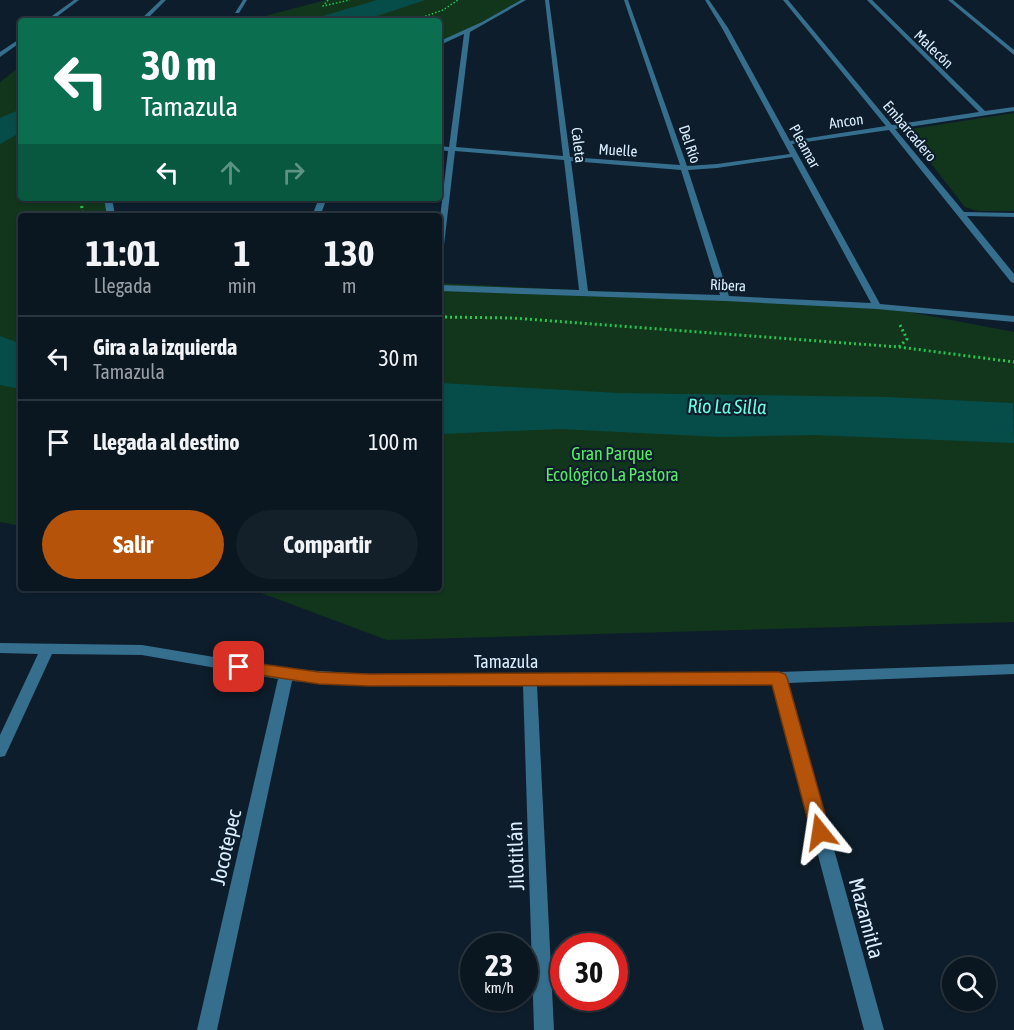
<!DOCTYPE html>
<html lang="es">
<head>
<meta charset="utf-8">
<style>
  :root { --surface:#0a1620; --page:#131f29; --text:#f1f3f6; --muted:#999fa5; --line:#2a353e; --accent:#b45309 }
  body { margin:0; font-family:"Asap Condensed",sans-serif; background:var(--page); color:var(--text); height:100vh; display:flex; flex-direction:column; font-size:22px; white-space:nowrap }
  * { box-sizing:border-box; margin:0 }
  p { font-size:20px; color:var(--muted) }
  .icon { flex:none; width:33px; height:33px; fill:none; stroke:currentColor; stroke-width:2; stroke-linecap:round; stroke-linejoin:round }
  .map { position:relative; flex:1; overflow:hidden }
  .sheet { position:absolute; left:18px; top:213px; width:424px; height:378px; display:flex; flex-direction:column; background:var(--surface); border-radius:6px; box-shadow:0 2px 4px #0004,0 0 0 2px var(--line) }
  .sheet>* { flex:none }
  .hud { position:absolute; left:18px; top:18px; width:424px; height:183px; border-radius:6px; box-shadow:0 2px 4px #0004,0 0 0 2px var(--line); background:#0b6e4f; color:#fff; overflow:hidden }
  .fabs { position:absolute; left:942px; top:957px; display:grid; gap:12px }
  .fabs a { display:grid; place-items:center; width:54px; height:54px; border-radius:50%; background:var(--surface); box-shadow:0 2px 4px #0004,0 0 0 2px var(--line); font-size:30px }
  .speed { position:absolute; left:460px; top:933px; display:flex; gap:12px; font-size:30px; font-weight:700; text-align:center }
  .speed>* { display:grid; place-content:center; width:78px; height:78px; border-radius:50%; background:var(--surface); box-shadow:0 2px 4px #0004,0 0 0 2px var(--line); line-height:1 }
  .speed small { font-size:15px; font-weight:400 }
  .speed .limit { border:9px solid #d22; background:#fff; color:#111 }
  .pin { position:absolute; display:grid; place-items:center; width:51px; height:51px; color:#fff; margin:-26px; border-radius:12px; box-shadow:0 3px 9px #0006 }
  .me { position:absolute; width:66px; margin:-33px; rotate:345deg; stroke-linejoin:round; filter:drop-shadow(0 0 4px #0008) }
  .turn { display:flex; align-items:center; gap:21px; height:126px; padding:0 24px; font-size:27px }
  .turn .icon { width:78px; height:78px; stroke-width:2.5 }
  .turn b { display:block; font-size:42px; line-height:51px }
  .lanes { display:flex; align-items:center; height:57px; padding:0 24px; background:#0003; justify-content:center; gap:30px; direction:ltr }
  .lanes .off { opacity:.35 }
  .eta { display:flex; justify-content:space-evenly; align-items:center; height:102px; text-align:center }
  .eta b { font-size:36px; font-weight:700; line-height:42px }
  .button { display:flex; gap:12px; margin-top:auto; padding:12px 24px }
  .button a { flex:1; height:69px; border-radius:36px; background:var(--accent); color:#fff; font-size:24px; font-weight:700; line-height:69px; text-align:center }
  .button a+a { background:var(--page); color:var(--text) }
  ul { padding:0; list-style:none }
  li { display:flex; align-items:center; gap:18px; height:84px; padding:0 24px; border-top:2px solid var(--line) }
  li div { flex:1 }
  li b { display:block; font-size:22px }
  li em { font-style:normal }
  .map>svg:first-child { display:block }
  .green { fill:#11361c }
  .water { fill:#064d4a }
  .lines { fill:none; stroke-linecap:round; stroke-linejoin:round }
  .path-far2 { stroke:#25c650; stroke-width:1.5; stroke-dasharray:1.5 2; stroke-linecap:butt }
  .path-far1 { stroke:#25c650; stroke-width:2; stroke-dasharray:1.5 2; stroke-linecap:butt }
  .path { stroke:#25c650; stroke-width:3; stroke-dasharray:2 3; stroke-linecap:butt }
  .street { fill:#366e8e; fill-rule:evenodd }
  .route { fill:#b45309; stroke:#753606; stroke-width:1.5 }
  .labels { text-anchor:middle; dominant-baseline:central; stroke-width:4.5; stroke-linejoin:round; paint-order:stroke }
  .far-street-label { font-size:15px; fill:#d9eeff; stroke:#0e1d2b }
  .park-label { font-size:18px; fill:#59ea64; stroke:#0e1d2b }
  .street-label { font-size:18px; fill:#d9eeff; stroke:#0e1d2b }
  .water-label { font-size:20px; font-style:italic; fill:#67ffdf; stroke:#0e1d2b }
  .near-street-label { font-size:21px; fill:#d9eeff; stroke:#0e1d2b }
</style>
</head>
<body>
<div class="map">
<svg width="1014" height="1030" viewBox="0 0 1014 1030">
  <rect width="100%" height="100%" fill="#0e1d2b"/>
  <g class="green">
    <path d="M326,0H524L467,31L440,43V21H246Z"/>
    <path d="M21,66V198H110L112,216H21V526L0,522V82Z"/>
    <path d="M1014,113V211H978L965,207L905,130Z"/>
    <path d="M440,283L877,306L1014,332V622L387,640L248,588H440Z"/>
  </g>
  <g class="water">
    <path d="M377,0H425L362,21H306Z"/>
    <path d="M21,109V132L0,144V118Z"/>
    <path d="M0,336L21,344V389L0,385Z"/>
    <path d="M440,383L618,393L887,397L1013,403L1014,443L814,435L721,437L560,429L440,434Z"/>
  </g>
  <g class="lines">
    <g class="path-far2">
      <path d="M328,0L323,6L350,0"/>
      <path d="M412,21L443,10L458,0"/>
    </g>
    <path class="path-far1" d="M81,198V202"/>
    <g class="path">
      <path d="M81,201L83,216"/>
      <path d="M440,317L512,318L899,347L1014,362"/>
      <path d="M899,347L907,339L900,325"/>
    </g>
    <g class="street">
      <path d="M74,0H79L51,21H45Z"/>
      <path d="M161,0H166L145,21H139Z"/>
      <path d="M243,0H247L239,13H235Z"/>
      <path d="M521,0H526L470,32L456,147L563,156L545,0H549L570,157L680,165L624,0H628L687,166L717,164L790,154L722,28L705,0H709L728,28L790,141L886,126L783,0H788L892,125L979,112L867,0H872L985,111L1014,107V111L895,129L964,212L1014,213V217L967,216L1014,274V283L1011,282L889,130L792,144L880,304L1014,316V322L877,309L725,301L440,291V285L579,290L564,160L455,151L444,245L440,247V218L448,151L440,150V146L449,147L464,34L442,44H440V41L482,22ZM792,157L871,303L729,296L688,170L717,168ZM571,161L681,170L720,295L588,291Z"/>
      <path d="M948,0H953L1014,50V55Z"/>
      <path d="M21,38V42L0,57V52Z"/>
      <path d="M104,198H112L115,216H107Z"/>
      <path d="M319,198H327L320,216H312Z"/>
      <path d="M0,643L142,645L286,669L369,674L779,672L1014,664V674L788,683L884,1030H864L773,684L537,685L554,1030H534L523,685L369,686L292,681L217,1030H197L278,679L142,655L52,654L5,756L0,757V735L38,654L0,653Z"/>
    </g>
  </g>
  <path class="route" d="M239,661L319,672L369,674L779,672L785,674L787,678L830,832L827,838L820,841L814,838L811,832L772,685L369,686L319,684L234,671L231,667L234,662Z"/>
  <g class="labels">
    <g class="far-street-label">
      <text transform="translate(934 49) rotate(44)">Malecón</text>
      <text transform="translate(846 121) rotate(-8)">Ancon</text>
      <text transform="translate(910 131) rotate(50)">Embarcadero</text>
      <text transform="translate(690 144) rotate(71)">Del Río</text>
      <text transform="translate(579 145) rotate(83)">Caleta</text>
      <text transform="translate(805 146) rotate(61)">Pleamar</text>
      <text transform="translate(618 150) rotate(4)">Muelle</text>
      <text transform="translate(728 285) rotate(3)">Ribera</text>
    </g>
    <g class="park-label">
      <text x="612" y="453">Gran Parque<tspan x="612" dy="21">Ecológico La Pastora</tspan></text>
    </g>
    <g class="street-label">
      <text x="506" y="661">Tamazula</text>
    </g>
    <g class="water-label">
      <text transform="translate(727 406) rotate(1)">Río La Silla</text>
    </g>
    <g class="near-street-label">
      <text transform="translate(225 847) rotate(-77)">Jocotepec</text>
      <text transform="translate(515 856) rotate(-92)">Jilotitlán</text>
      <text transform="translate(867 918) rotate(75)">Mazamitla</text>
    </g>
  </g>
</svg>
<div class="fabs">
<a><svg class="icon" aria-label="search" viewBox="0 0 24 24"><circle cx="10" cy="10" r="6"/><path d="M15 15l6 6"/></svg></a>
</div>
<div class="speed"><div>23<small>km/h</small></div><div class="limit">30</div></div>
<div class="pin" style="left:239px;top:667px;background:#d93025"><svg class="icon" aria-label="arrive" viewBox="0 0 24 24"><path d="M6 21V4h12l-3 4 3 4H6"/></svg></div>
<svg class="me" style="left:820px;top:832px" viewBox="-20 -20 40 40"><path d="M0-17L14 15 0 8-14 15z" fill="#b45309" stroke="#fff" stroke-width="4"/></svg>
<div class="hud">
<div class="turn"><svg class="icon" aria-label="left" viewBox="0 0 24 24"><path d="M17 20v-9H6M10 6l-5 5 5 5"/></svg><div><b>30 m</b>Tamazula</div></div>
<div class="lanes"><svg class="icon" aria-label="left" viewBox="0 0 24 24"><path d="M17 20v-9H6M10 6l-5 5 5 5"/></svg><svg class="icon off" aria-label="ahead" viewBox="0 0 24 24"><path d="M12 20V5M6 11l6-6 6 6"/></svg><svg class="icon off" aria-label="right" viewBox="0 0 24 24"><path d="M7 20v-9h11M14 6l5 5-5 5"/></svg></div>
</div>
<section class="sheet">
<div class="eta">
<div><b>11:01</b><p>Llegada</p></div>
<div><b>1</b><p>min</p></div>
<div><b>130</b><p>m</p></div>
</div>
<ul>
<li><svg class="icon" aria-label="left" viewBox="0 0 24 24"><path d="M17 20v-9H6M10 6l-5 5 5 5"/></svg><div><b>Gira a la izquierda</b><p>Tamazula</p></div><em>30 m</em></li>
<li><svg class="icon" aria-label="arrive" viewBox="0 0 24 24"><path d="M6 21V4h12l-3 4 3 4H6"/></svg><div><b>Llegada al destino</b></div><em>100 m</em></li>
</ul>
<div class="button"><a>Salir</a><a>Compartir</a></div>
</section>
</div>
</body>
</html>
